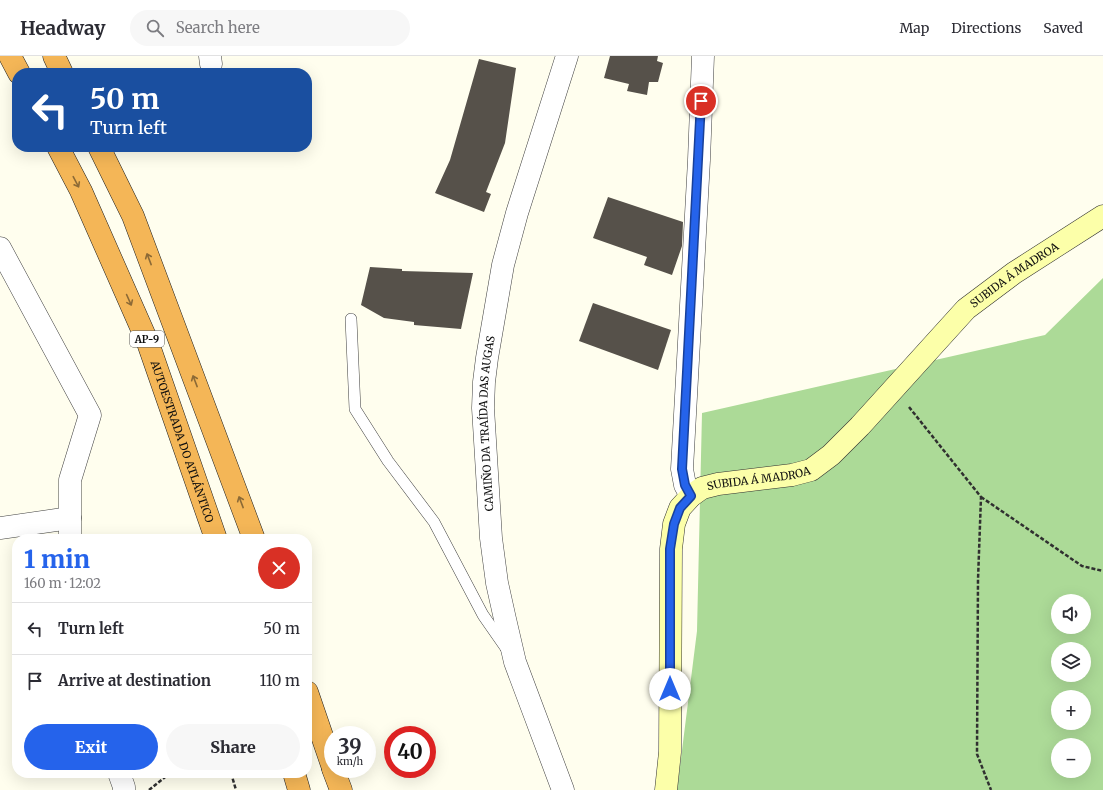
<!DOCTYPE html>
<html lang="en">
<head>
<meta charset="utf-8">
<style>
  :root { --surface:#fff; --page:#f7f7f7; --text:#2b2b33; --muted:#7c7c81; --line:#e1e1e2; --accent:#2563eb }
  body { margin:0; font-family:Merriweather,serif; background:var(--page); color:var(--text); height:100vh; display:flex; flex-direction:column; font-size:15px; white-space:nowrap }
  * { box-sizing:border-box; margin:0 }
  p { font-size:13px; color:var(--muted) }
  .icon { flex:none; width:22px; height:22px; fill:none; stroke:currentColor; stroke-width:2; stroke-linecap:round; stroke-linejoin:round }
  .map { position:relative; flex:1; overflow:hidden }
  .sheet { position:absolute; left:12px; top:478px; width:300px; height:244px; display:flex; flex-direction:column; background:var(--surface); border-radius:16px; box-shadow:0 4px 16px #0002 }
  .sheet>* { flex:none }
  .hud { position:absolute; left:12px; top:12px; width:300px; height:84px; border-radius:16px; box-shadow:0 4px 16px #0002; background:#1a4fa0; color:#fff; overflow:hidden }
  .controls { position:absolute; left:1051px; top:538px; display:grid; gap:8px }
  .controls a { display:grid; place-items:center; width:40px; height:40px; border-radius:50%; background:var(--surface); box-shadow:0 4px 16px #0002; font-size:20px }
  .speed { position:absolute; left:324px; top:670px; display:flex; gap:8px; font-size:20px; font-weight:700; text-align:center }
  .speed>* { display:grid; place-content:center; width:52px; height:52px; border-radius:50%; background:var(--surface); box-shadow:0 4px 16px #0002; line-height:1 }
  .speed small { font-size:10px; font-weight:400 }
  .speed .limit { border:6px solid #d22; background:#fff; color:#111 }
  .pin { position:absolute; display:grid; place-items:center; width:34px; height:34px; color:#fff; margin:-17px; border:2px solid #fff; border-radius:50%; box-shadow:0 1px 4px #0007 }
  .me { position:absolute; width:44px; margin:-22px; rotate:0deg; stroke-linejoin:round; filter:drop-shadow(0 0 3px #0008) }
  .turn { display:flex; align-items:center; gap:14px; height:84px; padding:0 12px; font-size:18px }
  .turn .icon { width:52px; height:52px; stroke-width:2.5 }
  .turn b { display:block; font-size:28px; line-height:34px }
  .round { display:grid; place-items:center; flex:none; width:42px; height:42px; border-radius:21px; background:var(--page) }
  .headline { display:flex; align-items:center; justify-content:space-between; height:68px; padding:0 12px }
  h1 { font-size:24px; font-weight:800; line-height:30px; color:var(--accent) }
  .primary-button { display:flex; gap:8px; margin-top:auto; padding:8px 12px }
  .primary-button a { flex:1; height:46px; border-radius:24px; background:var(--accent); color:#fff; font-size:16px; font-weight:800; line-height:46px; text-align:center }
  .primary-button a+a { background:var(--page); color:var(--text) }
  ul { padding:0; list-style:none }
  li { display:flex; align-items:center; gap:12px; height:52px; padding:0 12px; border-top:1px solid var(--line) }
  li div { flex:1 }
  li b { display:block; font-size:15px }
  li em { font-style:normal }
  header { display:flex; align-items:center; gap:24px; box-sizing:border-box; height:56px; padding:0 20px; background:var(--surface); border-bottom:1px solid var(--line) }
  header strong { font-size:19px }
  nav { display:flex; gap:22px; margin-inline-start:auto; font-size:14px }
  .search { width:280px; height:36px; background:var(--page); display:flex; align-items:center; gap:10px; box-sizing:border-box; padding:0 14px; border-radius:22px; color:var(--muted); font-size:15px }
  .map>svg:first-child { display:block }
  .forest { fill:#acda97; fill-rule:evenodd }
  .building { fill:#56514a }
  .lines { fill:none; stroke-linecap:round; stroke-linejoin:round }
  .lane-casing { stroke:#414141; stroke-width:12 }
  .street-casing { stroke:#414141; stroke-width:23 }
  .secondary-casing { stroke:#303030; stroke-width:23 }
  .highway-casing { stroke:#1f1f1f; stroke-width:23 }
  .path { stroke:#303030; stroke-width:2.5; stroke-dasharray:4 2; stroke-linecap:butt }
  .lane { stroke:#fff; stroke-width:11 }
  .street { stroke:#fff; stroke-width:22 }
  .secondary { stroke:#fcffa9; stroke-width:22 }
  .highway { stroke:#f4b657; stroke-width:22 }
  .oneway { stroke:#8c6a36 }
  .route-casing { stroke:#184099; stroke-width:10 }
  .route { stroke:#2563eb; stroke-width:7 }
  .labels { text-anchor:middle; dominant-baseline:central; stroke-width:4; stroke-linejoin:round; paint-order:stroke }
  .shield { fill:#fff; stroke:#565656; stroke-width:1 }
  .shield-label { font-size:10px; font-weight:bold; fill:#0e0e0e }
  .street-label { font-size:11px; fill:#0e0e0e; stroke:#fff }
</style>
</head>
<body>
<header>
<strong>Headway</strong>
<div class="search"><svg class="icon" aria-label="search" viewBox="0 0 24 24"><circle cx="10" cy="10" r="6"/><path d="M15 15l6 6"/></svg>Search here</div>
<nav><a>Map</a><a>Directions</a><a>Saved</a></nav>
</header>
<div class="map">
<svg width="1103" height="734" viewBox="0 0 1103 734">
  <rect width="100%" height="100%" fill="#fffeee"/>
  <path class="forest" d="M1103,222V734H677L697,575L702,357L1045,279ZM1058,545H1084V571H1058ZM1058,593H1084V619H1058ZM1058,641H1084V667H1058ZM1058,689H1084V715H1058Z"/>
  <g class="building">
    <path d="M610,0H658L657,5L663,7L658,26H649L647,39L627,35L629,28L604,22Z"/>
    <path d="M479,3L516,12L505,87L486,136L491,138L484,156L435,137L450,104Z"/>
    <path d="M608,141L683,166L682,190L672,219L644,209L647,201L593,182Z"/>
    <path d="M370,211L402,213V215L473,217L461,273L414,269V266L384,262L361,249Z"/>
    <path d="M593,247L671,274L658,314L579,285Z"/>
  </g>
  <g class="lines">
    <g class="lane-casing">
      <path id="lane" d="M351,263L355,353L388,405L434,466L483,559L506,592"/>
    </g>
    <g class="street-casing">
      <g id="street">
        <path d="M210,0L211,8"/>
        <path d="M0,192L90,359L70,424V483"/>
        <path d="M691,440L685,429L682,413L699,104L703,0"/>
        <path d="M0,472L70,462"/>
        <path d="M119,717L124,731V734"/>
        <path id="s1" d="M563,734L515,606L505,563L497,527L491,482L483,352L484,326L487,302L503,209L517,157L567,0"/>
      </g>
    </g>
    <g class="secondary-casing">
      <g id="secondary">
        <path id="s2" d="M666,734L670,696L671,493L674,468L680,452L691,440L702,432L718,428L792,419L811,414L831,399L860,370L966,253L1014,217L1103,160"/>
      </g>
    </g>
    <g class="highway-casing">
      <g id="highway">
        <path d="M10,0L19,17"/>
        <path d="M54,0L62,17"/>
        <path id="s3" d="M58,91L81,135L148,287L216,483"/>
        <path d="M99,91L133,160L254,483"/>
        <path d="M307,636L333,712"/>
        <path d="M333,713L341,734"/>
        <path d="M294,717L299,734"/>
      </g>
    </g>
    <g class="path">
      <path d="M909,351L981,441L978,524L977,698L991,734"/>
      <path d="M981,441L1082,510L1103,515"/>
      <path d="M231,717L236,734"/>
      <path d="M149,734L170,717"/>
    </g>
    <use href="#lane" class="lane"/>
    <use href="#street" class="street"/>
    <use href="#secondary" class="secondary"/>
    <use href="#highway" class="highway"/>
  </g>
  <defs><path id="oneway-shaft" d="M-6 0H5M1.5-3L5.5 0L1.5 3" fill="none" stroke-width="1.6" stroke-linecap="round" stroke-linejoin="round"/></defs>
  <g class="oneway">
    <use href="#oneway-shaft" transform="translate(76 126) rotate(62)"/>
    <use href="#oneway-shaft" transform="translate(149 203) rotate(-111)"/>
    <use href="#oneway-shaft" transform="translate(129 244) rotate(66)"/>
    <use href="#oneway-shaft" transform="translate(195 325) rotate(-111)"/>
    <use href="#oneway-shaft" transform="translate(241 446) rotate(-111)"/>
  </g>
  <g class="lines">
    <g class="route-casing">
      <path id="route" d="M670,633V493L674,468L680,452L691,440L685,429L682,413L701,45"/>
    </g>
    <use href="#route" class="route"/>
  </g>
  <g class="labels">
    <rect class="shield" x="130" y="275" width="34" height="16" rx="3"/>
    <g class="shield-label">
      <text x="147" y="283">AP-9</text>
    </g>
    <g class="street-label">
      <text stroke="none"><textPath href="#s2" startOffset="707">SUBIDA Á MADROA</textPath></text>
      <text stroke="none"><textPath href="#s1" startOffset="378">CAMIÑO DA TRAÍDA DAS AUGAS</textPath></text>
      <text stroke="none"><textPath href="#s3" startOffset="320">AUTOESTRADA DO ATLÁNTICO</textPath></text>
      <text stroke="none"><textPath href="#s2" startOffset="371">SUBIDA Á MADROA</textPath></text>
    </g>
  </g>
</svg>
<div class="controls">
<a><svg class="icon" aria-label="sound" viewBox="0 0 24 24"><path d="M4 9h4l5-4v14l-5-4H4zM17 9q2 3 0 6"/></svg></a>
<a><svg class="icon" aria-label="layers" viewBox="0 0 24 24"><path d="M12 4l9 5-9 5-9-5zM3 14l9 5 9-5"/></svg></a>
<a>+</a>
<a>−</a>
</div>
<div class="speed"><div>39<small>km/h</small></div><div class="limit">40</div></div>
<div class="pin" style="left:701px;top:45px;background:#d93025"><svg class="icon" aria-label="arrive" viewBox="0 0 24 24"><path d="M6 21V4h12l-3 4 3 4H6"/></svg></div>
<svg class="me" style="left:670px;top:633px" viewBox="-20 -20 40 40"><circle r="19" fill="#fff"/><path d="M0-13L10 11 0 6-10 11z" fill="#2563eb"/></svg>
<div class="hud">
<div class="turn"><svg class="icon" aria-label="left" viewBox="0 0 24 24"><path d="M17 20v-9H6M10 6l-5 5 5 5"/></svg><div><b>50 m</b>Turn left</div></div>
</div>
<section class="sheet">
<div class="headline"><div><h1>1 min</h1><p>160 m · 12:02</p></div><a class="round" style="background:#d93025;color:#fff"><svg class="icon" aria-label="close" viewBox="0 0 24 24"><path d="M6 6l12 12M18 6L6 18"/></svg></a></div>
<ul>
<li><svg class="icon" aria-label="left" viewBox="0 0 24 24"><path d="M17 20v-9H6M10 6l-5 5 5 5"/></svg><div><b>Turn left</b></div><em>50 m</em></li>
<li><svg class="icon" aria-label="arrive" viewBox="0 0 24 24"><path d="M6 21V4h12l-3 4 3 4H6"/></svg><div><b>Arrive at destination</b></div><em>110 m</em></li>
</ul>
<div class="primary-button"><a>Exit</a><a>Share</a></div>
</section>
</div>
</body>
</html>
